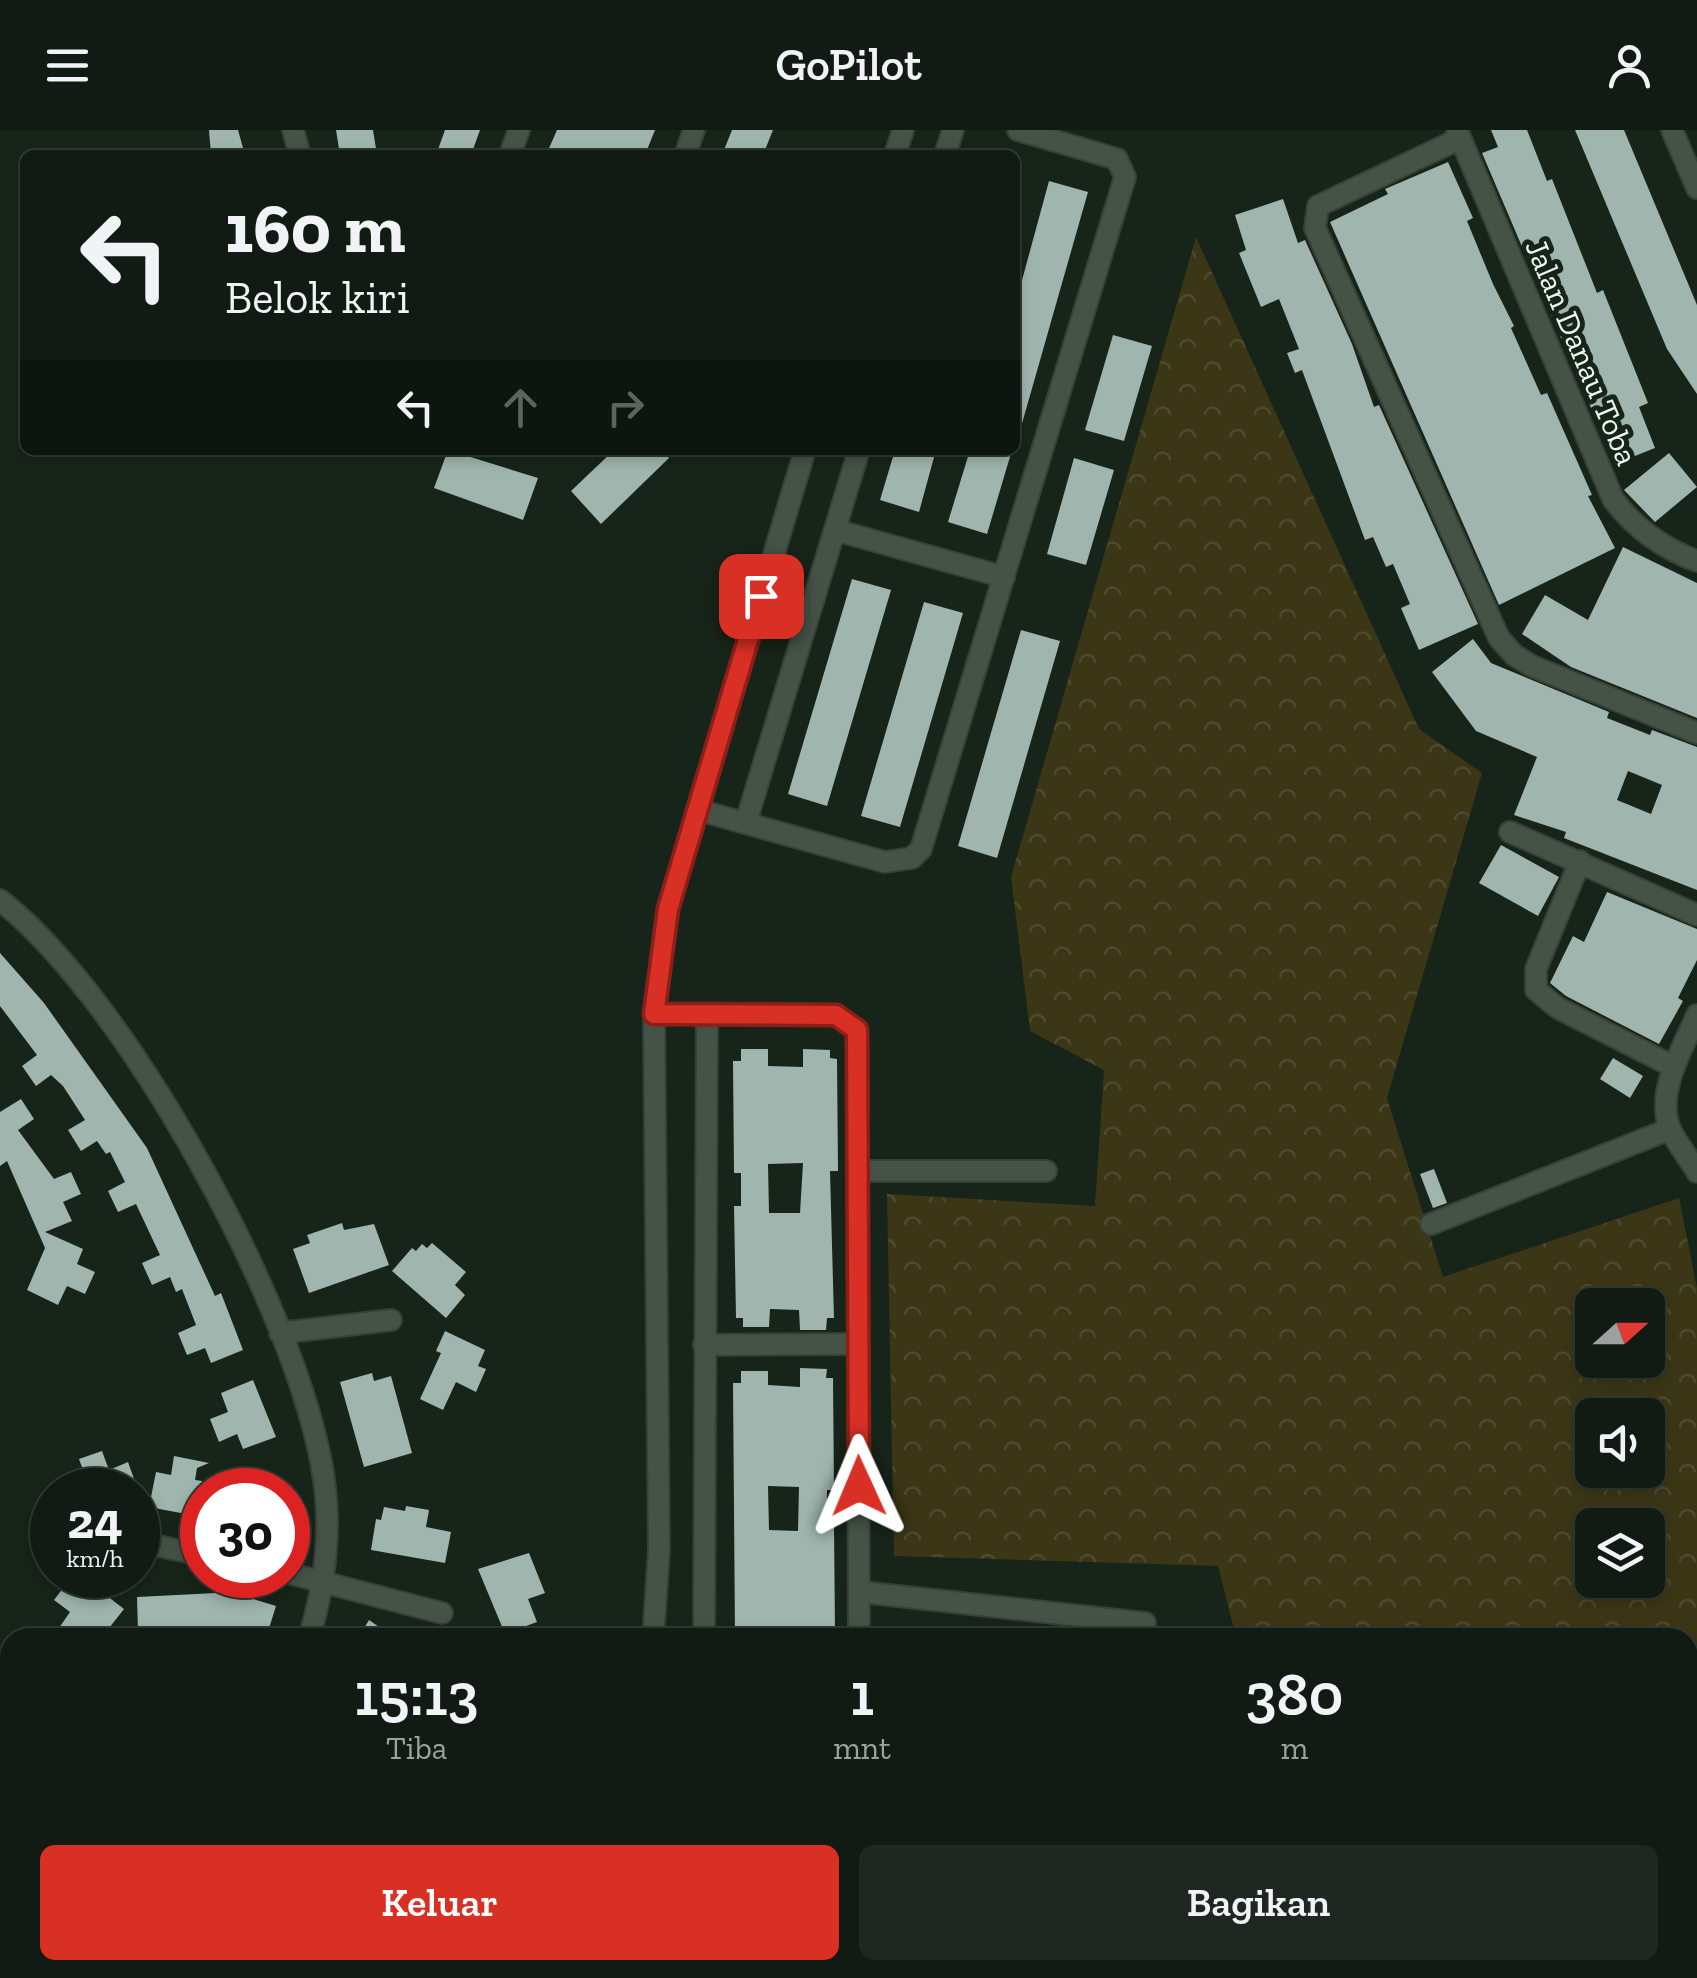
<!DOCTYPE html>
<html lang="id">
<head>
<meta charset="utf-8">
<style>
  :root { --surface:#111b13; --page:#1e2821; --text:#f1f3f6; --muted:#9ca1a0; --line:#303933; --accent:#d93025 }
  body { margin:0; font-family:"Zilla Slab",serif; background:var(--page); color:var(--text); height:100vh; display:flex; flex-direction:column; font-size:38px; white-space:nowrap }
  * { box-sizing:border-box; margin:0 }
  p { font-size:32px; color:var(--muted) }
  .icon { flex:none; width:55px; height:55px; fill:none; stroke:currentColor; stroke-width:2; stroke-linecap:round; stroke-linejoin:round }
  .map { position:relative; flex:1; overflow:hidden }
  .sheet { position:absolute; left:0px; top:1498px; width:1698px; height:352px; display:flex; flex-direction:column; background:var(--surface); border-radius:30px 30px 0 0; box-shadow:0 5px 15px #0003,0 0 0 2px var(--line) }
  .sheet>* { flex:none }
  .top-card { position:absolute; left:20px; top:20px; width:1000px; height:305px; border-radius:15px; box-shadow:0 5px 15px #0003,0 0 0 2px var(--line); background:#111b13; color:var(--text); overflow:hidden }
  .needle { width:65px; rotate:69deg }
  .fabs { position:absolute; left:1575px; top:1158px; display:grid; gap:20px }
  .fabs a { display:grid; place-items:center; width:90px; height:90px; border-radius:15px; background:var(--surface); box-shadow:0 5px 15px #0003,0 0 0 2px var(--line); font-size:50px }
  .speed { position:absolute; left:30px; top:1338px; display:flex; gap:20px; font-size:50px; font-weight:700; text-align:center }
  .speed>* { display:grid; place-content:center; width:130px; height:130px; border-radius:50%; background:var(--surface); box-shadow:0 5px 15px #0003,0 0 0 2px var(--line); line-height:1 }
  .speed small { font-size:25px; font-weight:400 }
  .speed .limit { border:15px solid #d22; background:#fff; color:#111 }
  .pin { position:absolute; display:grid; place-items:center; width:85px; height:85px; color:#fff; margin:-42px; border-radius:20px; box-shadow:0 5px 15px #0006 }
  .me { position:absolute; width:110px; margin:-55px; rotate:359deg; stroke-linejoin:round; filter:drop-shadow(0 0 8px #0008) }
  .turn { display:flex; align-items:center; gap:35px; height:210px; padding:0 40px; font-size:45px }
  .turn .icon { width:130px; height:130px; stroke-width:2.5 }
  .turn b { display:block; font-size:70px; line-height:85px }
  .lanes { display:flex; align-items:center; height:95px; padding:0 40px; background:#0003; justify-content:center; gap:50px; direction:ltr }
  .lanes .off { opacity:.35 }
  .eta { display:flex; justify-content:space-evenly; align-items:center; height:170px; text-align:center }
  .eta b { font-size:60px; font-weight:600; line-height:70px }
  .action { display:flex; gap:20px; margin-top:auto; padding:20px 40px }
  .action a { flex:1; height:115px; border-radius:15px; background:var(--accent); color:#fff; font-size:40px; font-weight:600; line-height:115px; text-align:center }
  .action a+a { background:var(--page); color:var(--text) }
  header { display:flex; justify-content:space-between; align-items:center; height:130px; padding:0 40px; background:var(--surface); font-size:45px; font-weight:600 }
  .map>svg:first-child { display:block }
  .forest { fill:url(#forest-crowns); fill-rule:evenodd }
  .building { fill:#9fb5ae; fill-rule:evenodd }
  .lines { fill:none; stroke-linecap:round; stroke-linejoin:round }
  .minor-casing { stroke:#374038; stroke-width:24 }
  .minor { stroke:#455347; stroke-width:20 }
  .route-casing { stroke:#8d1f18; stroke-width:25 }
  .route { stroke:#d93025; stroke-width:18 }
  .labels { text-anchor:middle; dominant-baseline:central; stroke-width:10; stroke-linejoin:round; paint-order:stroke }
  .street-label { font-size:32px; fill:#eef6ef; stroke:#172419 }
</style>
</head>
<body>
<header><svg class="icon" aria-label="menu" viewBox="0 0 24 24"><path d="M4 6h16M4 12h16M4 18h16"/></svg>GoPilot<svg class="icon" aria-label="person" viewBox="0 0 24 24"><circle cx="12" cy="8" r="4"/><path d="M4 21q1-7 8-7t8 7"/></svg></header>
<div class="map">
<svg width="1697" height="1848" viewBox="0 0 1697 1848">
  <defs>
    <pattern id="forest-crowns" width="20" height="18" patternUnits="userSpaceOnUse" patternTransform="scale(2.5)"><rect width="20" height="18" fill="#3b3616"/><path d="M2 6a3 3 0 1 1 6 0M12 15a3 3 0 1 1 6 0" fill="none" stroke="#4e4a2d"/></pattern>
  </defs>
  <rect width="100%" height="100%" fill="#172419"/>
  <g class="forest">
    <path d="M1196,107L1419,599L1482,643L1387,968L1443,1147L1679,1068L1697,1158V1848H1322L1304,1840H1688V1508L1236,1507L1218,1436L894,1426L887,1064L1095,1076L1104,940L1030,901L1011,747ZM1592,1175H1648V1230H1592ZM1592,1285H1648V1340H1592ZM1592,1395H1648V1450H1592Z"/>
    <path d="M147,1840H448L457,1848H113Z"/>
  </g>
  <g class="building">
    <path d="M209,0H238L245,25H211Z"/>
    <path d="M336,0H373L377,25H340Z"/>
    <path d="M445,0H480L471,25H436Z"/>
    <path d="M557,0H655L645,25H546Z"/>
    <path d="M732,0H773L763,25H722Z"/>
    <path d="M1491,0H1527L1547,51L1552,49L1597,163L1603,160L1648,273L1639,277L1655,318L1615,334L1482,23L1498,17Z"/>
    <path d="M1575,0H1624L1697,175V264L1667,219Z"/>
    <path d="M1448,32L1473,88L1467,91L1493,154L1514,196L1511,198L1541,265L1547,263L1592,365L1588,366L1615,418L1499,475L1330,92L1388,64L1385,59Z"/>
    <path d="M1049,51L1088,62L1019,304H1015V176Z"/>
    <path d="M1283,69L1298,113L1305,110L1352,214L1374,277L1379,275L1478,494L1419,520L1401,478L1410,474L1393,434L1386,437L1373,407L1365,410L1302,240L1295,243L1287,223L1299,219L1279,169L1261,177L1239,123L1246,120L1235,85Z"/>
    <path d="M1113,205L1152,216L1124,311L1085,300Z"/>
    <path d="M448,320L538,348L523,390L434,358Z"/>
    <path d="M614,320H662L669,328L601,394L571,361Z"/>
    <path d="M895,320H936L919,382L880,370Z"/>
    <path d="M970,320H1012L987,404L948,392Z"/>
    <path d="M1669,323L1697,357L1655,392L1624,360Z"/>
    <path d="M1074,328L1114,340L1086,435L1047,424Z"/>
    <path d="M1623,417L1697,453V588L1571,537L1522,504L1545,465L1588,490Z"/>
    <path d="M852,449L891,460L827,676L788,664Z"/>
    <path d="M924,472L963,483L900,697L861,686Z"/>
    <path d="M1021,500L1060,511L997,728L958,716Z"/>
    <path d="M1473,509L1491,533L1609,582L1607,588L1650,605L1652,600L1697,617V760L1564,708L1566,702L1514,685L1537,627L1476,601L1432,542ZM1628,641L1662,655L1651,684L1617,670Z"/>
    <path d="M1501,715L1559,747L1538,786L1479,753Z"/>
    <path d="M1607,762L1697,799V830L1678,868L1683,871L1659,914L1566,866L1550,853L1573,806L1584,812Z"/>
    <path d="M0,823L44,873L147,1018L215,1166L221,1163L243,1220L211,1233L205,1218L187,1225L178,1203L196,1195L182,1159L176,1162L170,1147L152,1155L142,1133L160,1125L136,1074L118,1082L108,1061L125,1052L110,1022L106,1024L97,1011L81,1021L68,1000L85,990L63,956L51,945L36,956L22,936L37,925L0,876Z"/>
    <path d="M741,919H768V936L803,937V919L830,920V928L837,929L838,1041H830L834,1188H827L826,1200H800L799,1180L770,1179L769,1197H743V1188H736L734,1076H741V1043H734L733,931H741ZM803,1033L800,1083H769L768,1034Z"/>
    <path d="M1613,928L1643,946L1630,968L1600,949Z"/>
    <path d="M21,969L34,989L18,1000L54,1049L71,1042L81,1064L63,1072L72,1091L45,1102L83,1119L77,1134L95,1142L85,1164L67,1156L58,1175L27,1160L45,1118L7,1031L0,1036V982Z"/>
    <path d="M1434,1039L1447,1073L1433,1078L1420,1044Z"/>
    <path d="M342,1093L344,1100L374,1094L389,1135L309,1163L293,1119L310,1113L307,1105Z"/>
    <path d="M432,1113L466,1142L455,1155L465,1165L446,1188L392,1141L412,1118L416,1121L422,1114L427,1118Z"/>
    <path d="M445,1201L485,1220L478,1236L486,1239L476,1262L456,1252L443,1280L420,1269L441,1223L436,1221Z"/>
    <path d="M800,1238L827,1239L826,1248H833L834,1360H827V1392H834L835,1504L800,1508V1496L768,1497L769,1508H742L735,1506L733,1253H741V1241H768V1255L800,1257ZM768,1356L799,1357L798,1401L769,1400Z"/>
    <path d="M372,1243L374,1251L391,1246L412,1323L364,1337L340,1252Z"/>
    <path d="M253,1250L276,1307L243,1319L237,1304L219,1312L210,1289L228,1282L221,1263Z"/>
    <path d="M102,1321L109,1340L128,1332L138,1360H58L86,1348L79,1329Z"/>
    <path d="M174,1326L209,1333L197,1338L195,1350L202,1351V1387L149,1377L156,1342L171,1345Z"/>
    <path d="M247,1341L270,1346L268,1360H243Z"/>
    <path d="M406,1376L429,1380L426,1397L451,1402L445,1433L371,1420L376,1389L381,1390L384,1377L405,1381Z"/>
    <path d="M529,1423L545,1463L528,1469L537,1492L510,1502L507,1497L503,1499L478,1439Z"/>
    <path d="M73,1445H80L124,1479L102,1507L90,1497L82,1508H72L59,1498L70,1482L54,1470Z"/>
    <path d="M218,1458L276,1476L266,1508H225L227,1499L183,1500V1508L138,1502L137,1467L216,1463Z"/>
    <path d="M369,1490L395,1508H358Z"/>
  </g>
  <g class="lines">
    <g class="minor-casing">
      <g id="minor">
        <path d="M293,0L300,25"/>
        <path d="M1457,0L1613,369C1635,399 1662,418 1697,431"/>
        <path d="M1672,0L1697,58"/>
        <path d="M1459,9L1318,76L1315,98L1499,508L1514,525L1532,536L1697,603"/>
        <path d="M510,25L519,0"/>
        <path d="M685,25L694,0"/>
        <path d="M895,25L903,0"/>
        <path d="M945,25L953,0"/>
        <path d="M835,400L1004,447"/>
        <path d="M698,680L885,732L912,728L921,719L1125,47L1117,29L1018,0"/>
        <path d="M746,692L859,320"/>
        <path d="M1510,702L1697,785"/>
        <path d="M1580,731L1536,839V860L1558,878L1674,937"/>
        <path d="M0,770C129,871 297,1181 323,1343C332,1398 325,1455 309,1508"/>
        <path d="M654,884L836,885L857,900L859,1508"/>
        <path d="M1697,885C1683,918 1654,964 1671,1001C1678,1015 1689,1028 1697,1042"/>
        <path d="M860,1041H1046"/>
        <path d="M1431,1094L1670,999"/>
        <path d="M280,1203L391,1190"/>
        <path d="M704,1215L856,1214"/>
        <path d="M138,1412L202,1425"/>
        <path d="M288,1443L442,1483"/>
        <path d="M861,1462L1145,1493"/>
        <path d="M653,1508L659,1421L654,884L668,779L805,320"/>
        <path d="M704,1508L707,887"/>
        <path d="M0,1620L10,1621"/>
        <path d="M0,1815L10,1814"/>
        <path d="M600,1840L609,1848"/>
        <path d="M833,1840L842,1848"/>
        <path d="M1061,1840L1072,1848"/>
        <path d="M1241,1840L1259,1848"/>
      </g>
    </g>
    <use href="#minor" class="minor"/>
  </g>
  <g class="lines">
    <g class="route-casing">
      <path id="route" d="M761,466L668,779L654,884L836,885L857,900L859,1356"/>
    </g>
    <use href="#route" class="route"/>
  </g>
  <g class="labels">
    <g class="street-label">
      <text transform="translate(1582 222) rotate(67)">Jalan Danau Toba</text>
    </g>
  </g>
</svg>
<div class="fabs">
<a><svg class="needle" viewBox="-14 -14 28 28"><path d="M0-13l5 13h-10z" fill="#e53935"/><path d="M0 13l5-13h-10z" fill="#9ca1a0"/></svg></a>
<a><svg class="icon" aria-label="sound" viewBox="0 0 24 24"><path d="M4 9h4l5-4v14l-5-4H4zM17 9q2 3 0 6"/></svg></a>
<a><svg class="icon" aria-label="layers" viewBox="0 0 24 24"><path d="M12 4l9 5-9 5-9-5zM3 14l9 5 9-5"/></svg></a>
</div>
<div class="speed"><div>24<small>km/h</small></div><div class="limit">30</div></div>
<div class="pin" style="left:761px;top:466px;background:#d93025"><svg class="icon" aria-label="arrive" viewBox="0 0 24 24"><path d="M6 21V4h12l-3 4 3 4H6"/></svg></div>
<svg class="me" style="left:859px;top:1356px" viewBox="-20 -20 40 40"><path d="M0-17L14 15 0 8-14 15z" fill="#d93025" stroke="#fff" stroke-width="4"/></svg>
<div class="top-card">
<div class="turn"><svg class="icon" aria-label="left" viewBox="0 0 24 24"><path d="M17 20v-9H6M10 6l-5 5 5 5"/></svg><div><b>160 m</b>Belok kiri</div></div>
<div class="lanes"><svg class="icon" aria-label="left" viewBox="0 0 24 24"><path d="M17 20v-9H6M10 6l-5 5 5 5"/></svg><svg class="icon off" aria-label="ahead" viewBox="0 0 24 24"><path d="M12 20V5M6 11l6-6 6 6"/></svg><svg class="icon off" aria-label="right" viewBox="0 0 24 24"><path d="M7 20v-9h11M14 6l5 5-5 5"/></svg></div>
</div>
<section class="sheet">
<div class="eta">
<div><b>15:13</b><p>Tiba</p></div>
<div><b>1</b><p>mnt</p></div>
<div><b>380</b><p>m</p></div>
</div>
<div class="action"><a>Keluar</a><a>Bagikan</a></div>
</section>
</div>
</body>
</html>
